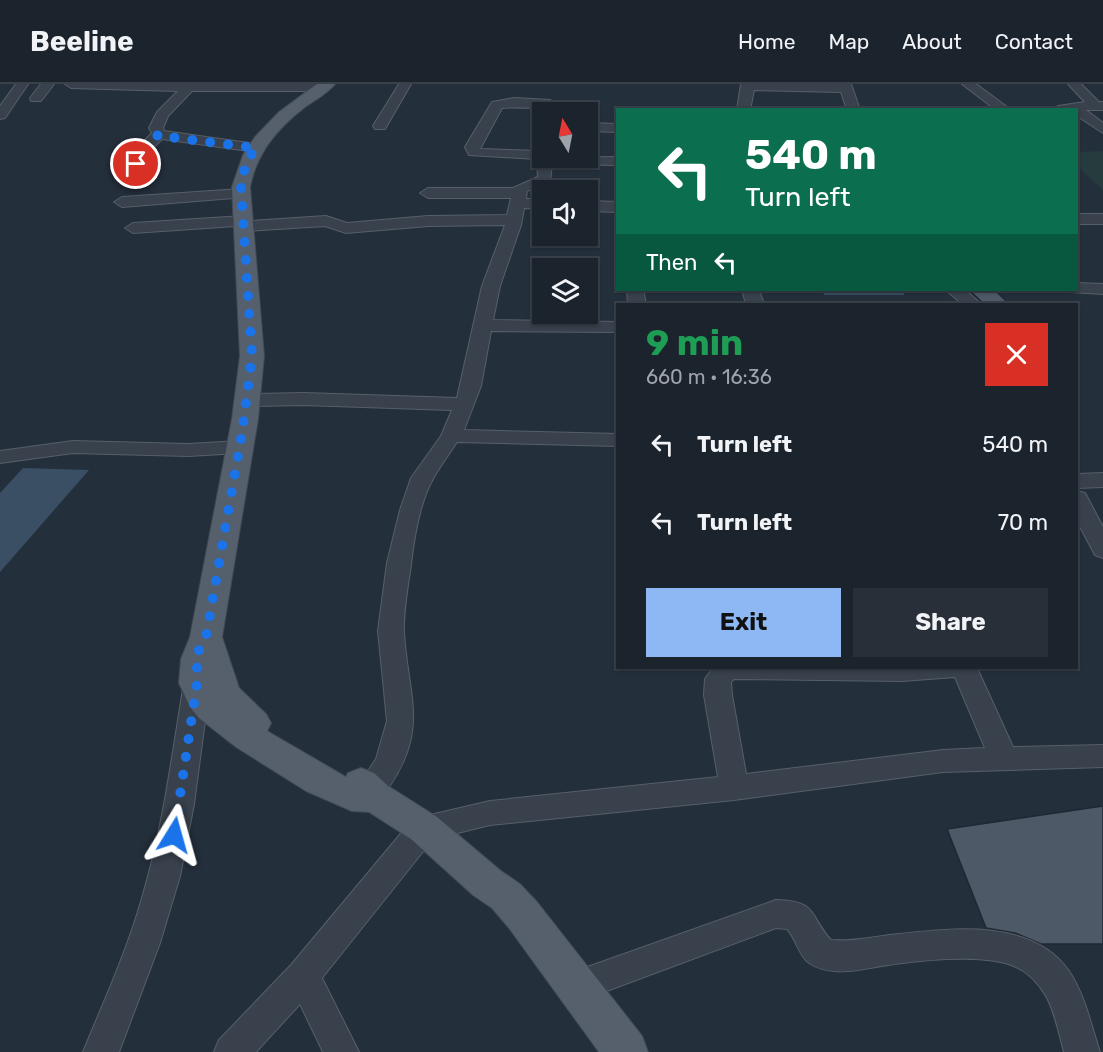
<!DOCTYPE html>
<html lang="en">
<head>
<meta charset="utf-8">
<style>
  :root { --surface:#1b232d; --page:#282f39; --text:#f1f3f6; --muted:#a0a4aa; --line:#394049; --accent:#8db8f3 }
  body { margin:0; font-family:Rubik,sans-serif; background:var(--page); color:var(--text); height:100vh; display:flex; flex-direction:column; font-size:22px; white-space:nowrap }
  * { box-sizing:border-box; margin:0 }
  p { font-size:20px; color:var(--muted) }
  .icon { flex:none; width:33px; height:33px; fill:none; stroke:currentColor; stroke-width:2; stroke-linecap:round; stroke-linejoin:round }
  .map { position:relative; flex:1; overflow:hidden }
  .details { position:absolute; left:616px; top:219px; width:462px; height:366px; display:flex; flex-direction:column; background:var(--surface); border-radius:0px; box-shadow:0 2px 4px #0004,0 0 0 2px var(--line) }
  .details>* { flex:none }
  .top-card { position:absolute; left:616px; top:24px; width:462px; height:183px; border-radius:0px; box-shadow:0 2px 4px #0004,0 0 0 2px var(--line); background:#0b6e4f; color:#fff; overflow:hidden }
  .needle { width:39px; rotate:350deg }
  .buttons { position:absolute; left:532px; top:18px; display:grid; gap:12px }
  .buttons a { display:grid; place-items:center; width:66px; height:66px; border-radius:0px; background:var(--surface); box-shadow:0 2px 4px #0004,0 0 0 2px var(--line); font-size:30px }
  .pin { position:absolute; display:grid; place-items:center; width:51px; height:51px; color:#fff; margin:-26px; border:3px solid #fff; border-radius:50%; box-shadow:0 2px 6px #0007 }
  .me { position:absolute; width:66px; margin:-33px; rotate:8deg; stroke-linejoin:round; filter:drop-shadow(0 0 4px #0008) }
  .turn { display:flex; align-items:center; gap:21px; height:126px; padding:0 30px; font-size:27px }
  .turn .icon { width:78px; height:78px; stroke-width:2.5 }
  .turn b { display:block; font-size:42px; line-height:51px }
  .then { display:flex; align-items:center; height:57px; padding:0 30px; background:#0003; gap:12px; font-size:22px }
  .round { display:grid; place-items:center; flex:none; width:63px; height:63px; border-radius:0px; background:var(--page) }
  .headline { display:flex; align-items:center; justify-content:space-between; height:102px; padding:0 30px }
  h1 { font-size:36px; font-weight:700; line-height:45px; color:#1e9e55 }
  .primary-button { display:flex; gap:12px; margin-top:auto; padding:12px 30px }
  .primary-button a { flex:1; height:69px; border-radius:0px; background:var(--accent); color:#111; font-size:24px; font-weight:700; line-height:69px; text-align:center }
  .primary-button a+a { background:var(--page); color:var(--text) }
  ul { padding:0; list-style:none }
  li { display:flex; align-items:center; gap:18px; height:78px; padding:0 30px }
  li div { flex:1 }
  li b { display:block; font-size:22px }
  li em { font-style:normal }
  header { display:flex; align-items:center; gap:36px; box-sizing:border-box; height:84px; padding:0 30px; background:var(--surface); border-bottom:2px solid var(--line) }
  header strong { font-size:28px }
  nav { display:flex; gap:33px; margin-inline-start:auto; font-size:21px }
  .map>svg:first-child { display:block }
  .green { fill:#263b3d }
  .water { fill:#3a4e64 }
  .building { fill:#4e5967; stroke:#1f2833; stroke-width:1.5 }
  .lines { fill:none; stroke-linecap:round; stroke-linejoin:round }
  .minor-casing { stroke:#565f6a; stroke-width:2 }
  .major-casing { stroke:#414a55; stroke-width:2 }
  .minor { fill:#38414c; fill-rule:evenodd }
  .major { fill:#56606c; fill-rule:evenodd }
  .route { stroke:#1a73e8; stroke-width:10; stroke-dasharray:0 18 }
</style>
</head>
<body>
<header>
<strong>Beeline</strong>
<nav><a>Home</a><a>Map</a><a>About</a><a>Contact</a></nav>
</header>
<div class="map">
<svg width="1103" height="968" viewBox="0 0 1103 968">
  <rect width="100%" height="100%" fill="#242f3c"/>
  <path class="green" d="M1103,67V106L1077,82V68Z"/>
  <g class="water">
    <path d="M823,206H903L904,211H824Z"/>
    <path d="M23,384L89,386L0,488V409Z"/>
  </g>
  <g class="building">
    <path d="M969,206H995L1009,220H984Z"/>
    <path d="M1103,722V860H1041L1015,849L986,844L947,745Z"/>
  </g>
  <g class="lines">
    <g class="minor-casing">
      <g id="minor">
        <path d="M16,0H28L5,34L0,35V22Z"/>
        <path d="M41,0H54L41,17H31L30,14Z"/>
        <path d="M65,0H325L328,3L322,7H192L168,32L163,44L164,47L256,60L261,61L263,64L261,67L256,68L162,55L152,65L141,83L136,84L129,80L141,60L152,49L149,44L157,28L178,7L71,4Z"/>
        <path d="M399,0H411L385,45H375L373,42Z"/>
        <path d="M741,0H851L860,26H847L841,8L754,6L750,26H737Z"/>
        <path d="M962,0H976L1011,26H996Z"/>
        <path d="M1068,0H1081L1099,18H1103V26H1086L1103,39V49L1077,32V26H1052L1058,22L1085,18Z"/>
        <path d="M514,14L550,16L556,20C548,27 516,22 502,24L480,65L543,67V74L618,73V81L552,80L550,98L527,107L526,115H543V125L524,124L521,141L500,202L493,236L618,238V248L491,247L481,302L464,346L618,350V362L457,358C449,370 441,381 434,393C420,417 414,453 411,481C408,502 403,528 404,549C408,613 429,644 389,703C380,716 375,721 360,715L355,707L376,675L387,637L378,547L387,479L400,426L411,394L441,352L452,326L304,321L247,322L240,320L237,316L240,312L247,310L304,309L457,314L482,202L505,141L428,142L346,149L325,142L244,147L236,142L133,149L125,144L133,139L244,132L252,137L326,132L347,139L428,132L507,131L511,114H428L420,109L428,104H513L538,93L537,75L469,71L465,63L492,18Z"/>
        <path d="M588,39L618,40V48L588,47Z"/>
        <path d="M241,105L246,107L249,110L246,113L122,123L114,118L122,113Z"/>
        <path d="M588,117L618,118V128L588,127Z"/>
        <rect x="1077" y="130" width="26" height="10"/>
        <path d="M1077,199L1103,200V210L1071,208L1069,206H1077Z"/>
        <path d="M627,206H643L646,220H628Z"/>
        <path d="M742,206H759L764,220H746Z"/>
        <path d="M946,206H965L981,220H962Z"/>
        <path d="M73,357L188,360L240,357L247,359L251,363L247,367L240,369L188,372L73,369L0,379V367Z"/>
        <path d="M1103,389V403L1077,404V390Z"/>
        <path d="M1077,407L1085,409L1103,443V474L1095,471L1077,437Z"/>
        <path d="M713,584H977L1013,663L1103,661V683L943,688L734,716L490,741L433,755L322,894L359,968H323L300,920L256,968H214L219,956L291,881L413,735L490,717L718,693L704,611L705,595ZM955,593L985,664L943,666L746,690L732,611L731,598L734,595L902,597Z"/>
        <path d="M197,589L206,592L210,599L194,720L180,792L160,859L119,968H83C104,917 127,867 142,814C163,744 172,671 184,599L188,592Z"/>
        <path d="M776,816C819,817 809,832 831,856C854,858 876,852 899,850C954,844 1033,835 1069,887C1085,911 1091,941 1100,968H1064C1059,950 1055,928 1046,912C1039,900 1029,889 1016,883C984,868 911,877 876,883C855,887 828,892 809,879C798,871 796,854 787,845L776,844L577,918L565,913L560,902L565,891Z"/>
      </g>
    </g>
    <g class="major-casing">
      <path id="major" d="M317,0H335C327,10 315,16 305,23C277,45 257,68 250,103L264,272L258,335L222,553L239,604L266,630L271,639L267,647L346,693L348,689L361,684L374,689L388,702L437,733L501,787L520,800L537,818L642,952L648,968H599L509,844L492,824L473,811L411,755L369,728L352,727L306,707L236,663L199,634L190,623L179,599L181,575L190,553L232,335L240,272L232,103L243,71L255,53L279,28Z"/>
    </g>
    <use href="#minor" class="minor"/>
    <use href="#major" class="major"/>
  </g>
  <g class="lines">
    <path class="route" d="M136,80L146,63L159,50L176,54L256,64L246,78L241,103L252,272L242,349L206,553L197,570V599L174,751"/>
  </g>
</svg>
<div class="buttons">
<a><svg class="needle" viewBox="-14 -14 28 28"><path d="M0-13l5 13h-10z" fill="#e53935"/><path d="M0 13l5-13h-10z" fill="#a0a4aa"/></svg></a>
<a><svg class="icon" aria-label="sound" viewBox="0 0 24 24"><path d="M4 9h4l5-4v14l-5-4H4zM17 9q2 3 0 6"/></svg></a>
<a><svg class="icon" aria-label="layers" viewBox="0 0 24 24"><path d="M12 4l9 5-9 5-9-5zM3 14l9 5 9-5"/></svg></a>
</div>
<div class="pin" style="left:136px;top:80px;background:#d93025"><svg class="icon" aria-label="arrive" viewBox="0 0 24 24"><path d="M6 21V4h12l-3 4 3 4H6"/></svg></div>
<svg class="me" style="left:174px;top:751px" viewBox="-20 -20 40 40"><path d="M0-17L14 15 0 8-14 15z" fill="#1a73e8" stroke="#fff" stroke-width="4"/></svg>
<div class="top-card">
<div class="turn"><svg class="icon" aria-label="left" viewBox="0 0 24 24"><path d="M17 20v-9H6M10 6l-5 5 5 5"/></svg><div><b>540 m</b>Turn left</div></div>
<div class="then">Then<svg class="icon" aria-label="left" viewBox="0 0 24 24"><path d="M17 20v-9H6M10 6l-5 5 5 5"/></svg></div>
</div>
<section class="details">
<div class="headline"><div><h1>9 min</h1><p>660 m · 16:36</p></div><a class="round" style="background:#d93025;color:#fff"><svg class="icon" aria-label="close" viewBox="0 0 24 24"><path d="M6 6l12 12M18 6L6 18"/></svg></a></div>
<ul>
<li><svg class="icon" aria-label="left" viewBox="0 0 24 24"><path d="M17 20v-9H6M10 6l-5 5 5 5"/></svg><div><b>Turn left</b></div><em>540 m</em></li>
<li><svg class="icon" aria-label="left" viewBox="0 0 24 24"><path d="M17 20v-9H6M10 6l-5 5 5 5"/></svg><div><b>Turn left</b></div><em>70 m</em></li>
</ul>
<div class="primary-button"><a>Exit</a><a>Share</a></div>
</section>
</div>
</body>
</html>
